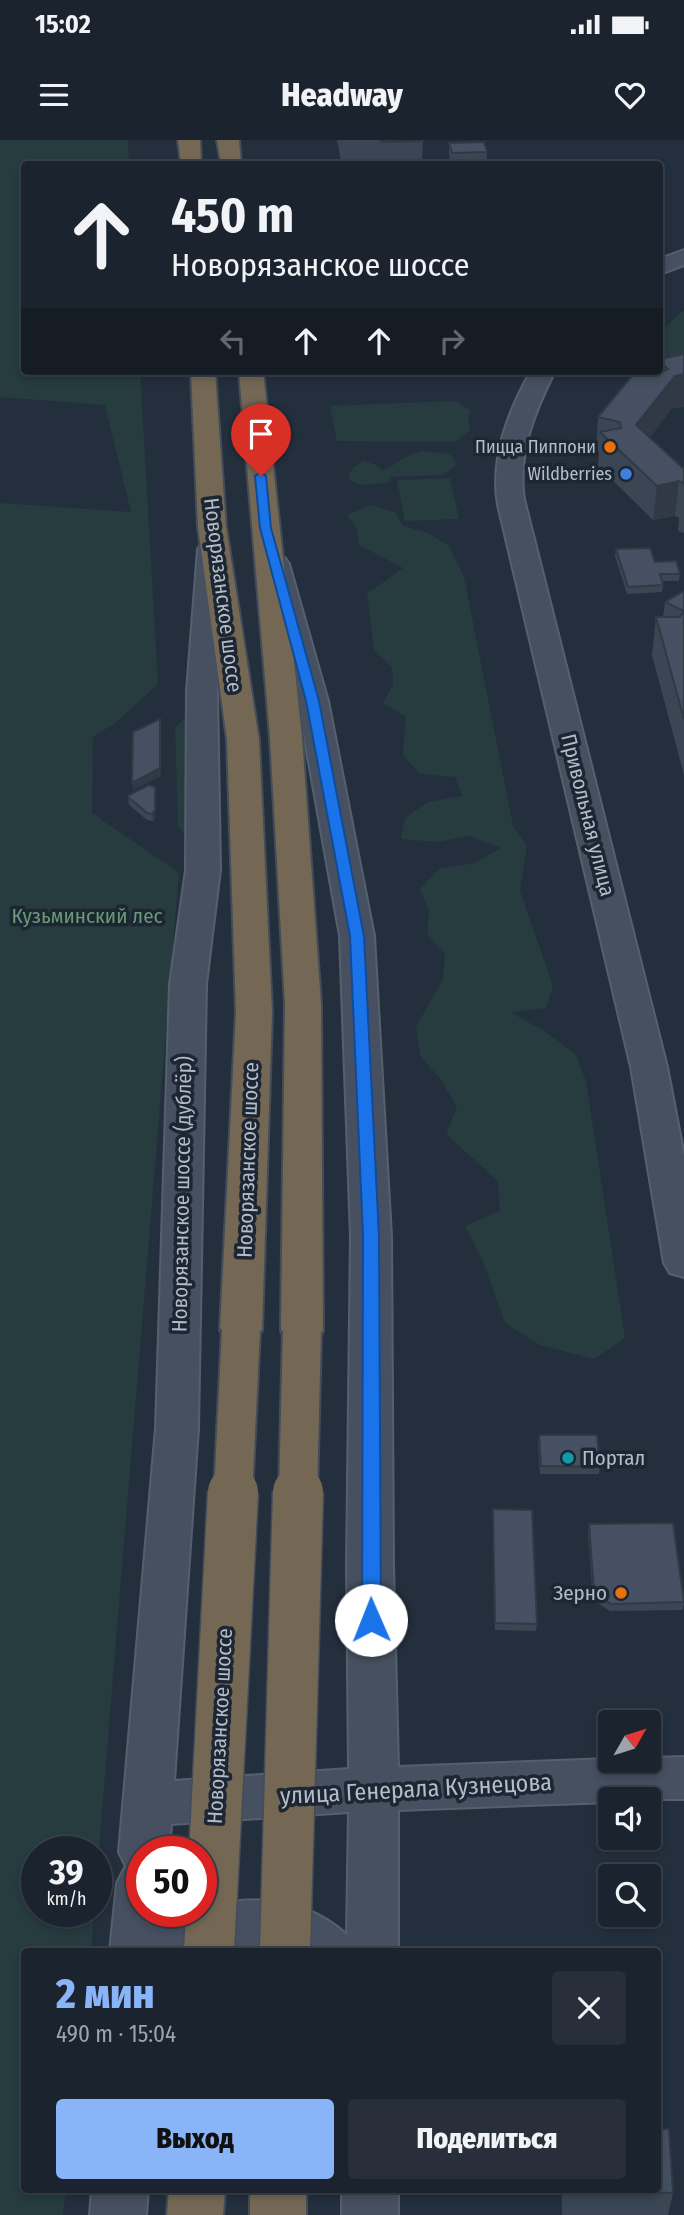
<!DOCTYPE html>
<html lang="ru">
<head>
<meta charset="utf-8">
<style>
  :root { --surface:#1b232e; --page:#282f3a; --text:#f1f3f6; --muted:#a0a4aa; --line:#39404a; --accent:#8ab4f8 }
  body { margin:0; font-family:"Fira Sans Condensed",sans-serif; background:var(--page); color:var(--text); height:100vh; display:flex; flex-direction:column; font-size:26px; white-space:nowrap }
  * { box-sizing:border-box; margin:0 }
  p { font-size:23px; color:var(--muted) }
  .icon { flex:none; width:38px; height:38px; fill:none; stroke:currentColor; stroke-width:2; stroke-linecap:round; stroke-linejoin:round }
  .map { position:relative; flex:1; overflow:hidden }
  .drawer { position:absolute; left:21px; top:1808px; width:640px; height:245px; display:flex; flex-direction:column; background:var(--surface); border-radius:7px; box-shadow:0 4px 10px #0003,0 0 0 2px var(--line) }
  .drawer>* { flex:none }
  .banner { position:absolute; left:21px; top:21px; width:642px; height:214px; border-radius:7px; box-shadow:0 4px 10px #0003,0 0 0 2px var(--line); background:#1b232e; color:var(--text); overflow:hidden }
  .needle { width:46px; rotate:51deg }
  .tools { position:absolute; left:598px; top:1570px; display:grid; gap:14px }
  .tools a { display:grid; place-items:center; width:63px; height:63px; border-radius:7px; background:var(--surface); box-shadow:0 4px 10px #0003,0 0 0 2px var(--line); font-size:35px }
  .speed { position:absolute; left:21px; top:1696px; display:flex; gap:14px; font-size:35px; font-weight:700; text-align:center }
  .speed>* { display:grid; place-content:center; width:91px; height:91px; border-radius:50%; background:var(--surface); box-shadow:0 4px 10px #0003,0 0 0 2px var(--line); line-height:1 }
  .speed small { font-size:18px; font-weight:400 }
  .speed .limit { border:10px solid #d22; background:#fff; color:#111 }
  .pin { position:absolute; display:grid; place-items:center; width:60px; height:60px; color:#fff; margin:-72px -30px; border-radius:50% 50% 50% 0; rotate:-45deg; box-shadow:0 0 7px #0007 }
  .pin .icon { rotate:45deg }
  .me { position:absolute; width:77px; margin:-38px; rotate:359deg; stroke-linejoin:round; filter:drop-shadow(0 0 5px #0008) }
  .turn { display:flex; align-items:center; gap:24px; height:147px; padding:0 35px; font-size:32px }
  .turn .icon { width:91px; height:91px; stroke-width:2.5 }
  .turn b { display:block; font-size:49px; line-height:60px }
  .lanes { display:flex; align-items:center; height:66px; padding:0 35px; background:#0003; justify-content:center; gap:35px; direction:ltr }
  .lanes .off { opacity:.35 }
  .round { display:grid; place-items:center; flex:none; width:74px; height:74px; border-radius:7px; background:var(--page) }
  .summary { display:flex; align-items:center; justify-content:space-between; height:119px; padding:0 35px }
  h1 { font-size:42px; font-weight:800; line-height:52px; color:var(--accent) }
  .action { display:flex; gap:14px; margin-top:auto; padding:14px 35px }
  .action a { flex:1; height:80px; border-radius:7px; background:var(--accent); color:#111; font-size:28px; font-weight:800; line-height:80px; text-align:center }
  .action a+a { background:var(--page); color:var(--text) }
  .status { display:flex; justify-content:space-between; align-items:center; height:49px; padding:0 35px; background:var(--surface); direction:ltr }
  .status svg { height:19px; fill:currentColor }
  header { display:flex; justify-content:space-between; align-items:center; height:91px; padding:0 35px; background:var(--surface); font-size:32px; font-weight:800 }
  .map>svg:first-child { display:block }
  .green { fill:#263c3f }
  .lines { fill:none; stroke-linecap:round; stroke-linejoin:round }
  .secondary-casing { stroke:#565f6c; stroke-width:4 }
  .highway-casing { stroke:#434c59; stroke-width:4 }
  .secondary { fill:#465061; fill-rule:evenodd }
  .highway { fill:#746855; fill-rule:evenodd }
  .highway-bridge-far1-casing { stroke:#434c59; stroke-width:42; stroke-linecap:butt }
  .highway-bridge-casing { stroke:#434c59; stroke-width:53; stroke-linecap:butt }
  .highway-bridge-far1 { stroke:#746855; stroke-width:38 }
  .highway-bridge { stroke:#746855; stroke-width:50 }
  .wall { fill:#3b4654 }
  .shaded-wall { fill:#303945 }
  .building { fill:#455162; stroke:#303945; stroke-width:2 }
  .route { fill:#1a73e8; stroke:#114b97; stroke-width:2 }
  .food-dot { fill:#e8710a; stroke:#1d2633; stroke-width:2.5 }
  .shop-dot { fill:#3f7fe0; stroke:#1d2633; stroke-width:2.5 }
  .culture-dot { fill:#0f9aa8; stroke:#1d2633; stroke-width:2.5 }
  .labels { text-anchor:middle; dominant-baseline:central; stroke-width:7; stroke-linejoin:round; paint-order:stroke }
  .far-poi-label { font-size:18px; fill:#b4bcc9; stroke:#1d2633; text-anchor:end }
  .street-label { font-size:21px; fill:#b4bcc9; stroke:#1d2633 }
  .park-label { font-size:21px; fill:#6b9a76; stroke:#1d2633 }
  .poi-label { font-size:21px; fill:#b4bcc9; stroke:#1d2633; text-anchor:start }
  .near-street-label { font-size:24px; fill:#b4bcc9; stroke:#1d2633 }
</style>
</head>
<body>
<div class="status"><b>15:02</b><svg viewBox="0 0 49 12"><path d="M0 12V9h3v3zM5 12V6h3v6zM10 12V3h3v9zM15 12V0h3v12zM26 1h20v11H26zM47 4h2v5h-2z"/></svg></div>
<header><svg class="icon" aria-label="menu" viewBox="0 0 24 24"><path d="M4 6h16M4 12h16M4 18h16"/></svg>Headway<svg class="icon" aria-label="heart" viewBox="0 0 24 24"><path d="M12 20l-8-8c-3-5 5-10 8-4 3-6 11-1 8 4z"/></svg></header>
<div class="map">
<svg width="684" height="2075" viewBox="0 0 684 2075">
  <rect width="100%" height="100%" fill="#242f3e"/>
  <g class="green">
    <path d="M0,0H128L129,24H24V231H140L158,544L115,583L93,597L92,673L179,733L96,1744V1712H37V1771H94L91,1811H24V2049H66L63,2075H0V363L131,372L105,265L0,257Z"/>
    <path d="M684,170V226L660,224V192Z"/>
    <path d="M456,261L471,271L468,278L470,290L456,302L337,301L330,266Z"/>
    <path d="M422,311L449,314L455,320V326L443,335L392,337L387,343L361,345L349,340C349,329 354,326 364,321L376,325L382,331C398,324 402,316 422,311Z"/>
    <path d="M450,338L459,379L405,381L397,340Z"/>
    <path d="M370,365L395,372L403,386L428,393L449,406L464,437L513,686L527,706L520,751L553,846L546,868L510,872L546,892L576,915L586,941L625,1198L594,1219L540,1205L505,1183L482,1119L465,1086L500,1071L498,1041L446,994L457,967L441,940L420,915L416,887L443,839L445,815L427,793L429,771L420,749L439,729L475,723L501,708L469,696L437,702L401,699L405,678L428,662L462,656L455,637L420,634L403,615L406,577L383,563L393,545L392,527L374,510L367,454L403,428L359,405L357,389L347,375Z"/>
    <path d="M186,578H190L191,699L178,687L175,587Z"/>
  </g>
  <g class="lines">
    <g class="secondary-casing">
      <g id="secondary">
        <path d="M684,110V125L660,134V119Z"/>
        <path d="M531,231H555C535,270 517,314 524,359L667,927L684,1016V1137L670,1133L664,1123L631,927L498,365C490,318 508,272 531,231Z"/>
        <path d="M212,401L222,403L226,409L217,551L220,730L206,844L198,1288L174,1641L349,1629L347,1426L351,1096L340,796L298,561L261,424L265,418L275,416L285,418L289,424L328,561L374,796L391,1096L393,1426L398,1627L611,1619L649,1620V1618L684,1617V1659H611V1662L398,1670V1811H287L252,1806L219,1811H110L117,1743L126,1726L119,1712L156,1288L170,844L186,730L187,551L198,409L202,403ZM349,1672L347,1795C295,1748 217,1751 163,1790L165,1771H142V1712H169L171,1684Z"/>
        <path d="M92,2049H148L146,2075H90Z"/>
        <rect x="342" y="2049" width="56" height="26"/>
      </g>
    </g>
    <g class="highway-casing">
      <g id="highway">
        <path d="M178,0H200L201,24H181Z"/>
        <path d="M217,0H239L241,24H221Z"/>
        <path d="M191,231H215L226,387L259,600L272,872L262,1190L256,1201L241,1205L226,1201L220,1190L236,872L227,600L198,387Z"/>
        <path d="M239,231H263L302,597L321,864L323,1191L317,1202L302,1206L287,1202L281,1191L285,864L270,597Z"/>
        <path d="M169,2049H225L223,2075H167Z"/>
        <rect x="250" y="2049" width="56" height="26"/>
      </g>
    </g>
    <use href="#secondary" class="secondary"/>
    <use href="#highway" class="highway"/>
    <g class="highway-bridge-far1-casing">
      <g id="highway-bridge-far1">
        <path d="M233,1354L241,1190"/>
        <path d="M298,1354L302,1191"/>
      </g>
    </g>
    <g class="highway-bridge-casing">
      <g id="highway-bridge">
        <path d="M209,1811L233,1352"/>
        <path d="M285,1811L298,1352"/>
      </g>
    </g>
    <use href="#highway-bridge-far1" class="highway-bridge-far1"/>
    <use href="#highway-bridge" class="highway-bridge"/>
  </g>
  <g class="wall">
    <path d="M337,0H423L422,24H381L380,21L341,22Z"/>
    <path d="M449,3L487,12L486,24H451L449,14Z"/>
    <path d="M684,214L671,269L650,297L684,329V393L678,391L679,378L675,376L653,380L598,326L599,312L596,311L598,277L656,231H660V219Z"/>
    <path d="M616,409L655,422L680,434L679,441H662L663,445L662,452L627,454L615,416Z"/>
    <path d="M684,451V635L652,515L656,477H663L665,462Z"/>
    <path d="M149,645L155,678L153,681L147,680L129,665L128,657Z"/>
    <path d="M539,1295L600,1327L599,1334H540L538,1302Z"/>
    <path d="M493,1369L537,1484L536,1491L495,1490Z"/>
    <path d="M589,1384L684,1461L683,1470L610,1471L593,1460L588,1391Z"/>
    <path d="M562,2049H658L673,2053L668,2075H562Z"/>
  </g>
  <g class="shaded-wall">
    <path d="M684,234V267L671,269L633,319L636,285L675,236Z"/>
    <path d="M679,341L675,376L653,380L657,346Z"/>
    <path d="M160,586L161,636L133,650L132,643Z"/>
    <path d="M155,647V678L153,681L152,674Z"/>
  </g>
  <g class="building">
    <path d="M381,0H423V1L382,2Z"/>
    <path d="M484,2L487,12L452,13L449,3Z"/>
    <path d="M684,214V234L675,236L636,285L684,329V344L679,341L657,346L600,292L621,288L620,282L598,277L636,231H651L660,233L668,229L660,222V219Z"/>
    <path d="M650,408L655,422L676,421L680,434H660L663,445L628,447L616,409Z"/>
    <path d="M684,451V471L665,462Z"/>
    <path d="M684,471V579L656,477H680Z"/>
    <path d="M160,579V628L132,643L133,592Z"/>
    <path d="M149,645L155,647V670L152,674L147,673L128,657L129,655Z"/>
    <path d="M539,1295H597L600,1327L541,1326Z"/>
    <path d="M493,1369L532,1370L537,1484L495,1483Z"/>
    <path d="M673,1383L684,1462L611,1464L594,1452L589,1384Z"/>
    <path d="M658,1989H669L673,2053L567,2049H658Z"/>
  </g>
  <path class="route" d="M261,332L266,336L271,388L319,561L364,796L379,1096L381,1480L378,1486L371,1488L365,1486L362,1480L363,1096L350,796L306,561L260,388L255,336Z"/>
  <g class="food-dot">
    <circle cx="610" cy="307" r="7"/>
    <circle cx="621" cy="1453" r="7"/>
  </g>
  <circle class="shop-dot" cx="626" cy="334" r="7"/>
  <circle class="culture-dot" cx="568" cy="1318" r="7"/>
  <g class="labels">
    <g class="far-poi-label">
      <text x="596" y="307">Пицца Пиппони</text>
      <text x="612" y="334">Wildberries</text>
    </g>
    <g class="street-label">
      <text transform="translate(223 455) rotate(83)">Новорязанское шоссе</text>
      <text transform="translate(588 675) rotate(76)">Привольная улица</text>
      <text transform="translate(248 1020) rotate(-88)">Новорязанское шоссе</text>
      <text transform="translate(182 1054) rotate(-89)">Новорязанское шоссе (дублёр)</text>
      <text transform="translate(220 1586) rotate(-87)">Новорязанское шоссе</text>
    </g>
    <g class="park-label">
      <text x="87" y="776">Кузьминский лес</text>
    </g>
    <g class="poi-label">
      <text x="582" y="1318">Портал</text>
      <text x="607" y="1453" text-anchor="end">Зерно</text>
    </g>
    <g class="near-street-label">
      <text transform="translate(416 1649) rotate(-3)">улица Генерала Кузнецова</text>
    </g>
  </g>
</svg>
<div class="tools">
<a><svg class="needle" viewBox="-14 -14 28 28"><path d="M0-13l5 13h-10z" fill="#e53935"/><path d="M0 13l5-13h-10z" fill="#a0a4aa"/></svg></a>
<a><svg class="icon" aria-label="sound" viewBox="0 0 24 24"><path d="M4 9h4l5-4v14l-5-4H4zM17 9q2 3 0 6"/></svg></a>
<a><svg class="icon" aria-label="search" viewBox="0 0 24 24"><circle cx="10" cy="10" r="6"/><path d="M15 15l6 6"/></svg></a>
</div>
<div class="speed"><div>39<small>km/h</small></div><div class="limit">50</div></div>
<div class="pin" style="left:261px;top:336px;background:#d93025"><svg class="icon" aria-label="arrive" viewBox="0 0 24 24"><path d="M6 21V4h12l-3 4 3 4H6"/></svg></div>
<svg class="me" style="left:371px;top:1480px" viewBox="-20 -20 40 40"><circle r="19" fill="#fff"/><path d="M0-13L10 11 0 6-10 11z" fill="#1a73e8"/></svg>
<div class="banner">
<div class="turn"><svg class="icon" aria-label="ahead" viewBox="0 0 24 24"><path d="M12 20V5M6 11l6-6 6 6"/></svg><div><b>450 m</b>Новорязанское шоссе</div></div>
<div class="lanes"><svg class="icon off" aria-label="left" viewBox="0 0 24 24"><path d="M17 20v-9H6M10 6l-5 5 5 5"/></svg><svg class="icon" aria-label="ahead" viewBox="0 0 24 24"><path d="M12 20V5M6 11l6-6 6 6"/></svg><svg class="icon" aria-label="ahead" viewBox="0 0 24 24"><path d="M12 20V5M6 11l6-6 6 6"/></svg><svg class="icon off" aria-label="right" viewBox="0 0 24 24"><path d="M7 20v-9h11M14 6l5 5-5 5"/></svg></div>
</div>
<section class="drawer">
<div class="summary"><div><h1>2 мин</h1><p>490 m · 15:04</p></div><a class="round"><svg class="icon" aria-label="close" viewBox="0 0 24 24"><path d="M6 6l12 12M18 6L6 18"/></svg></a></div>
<div class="action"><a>Выход</a><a>Поделиться</a></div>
</section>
</div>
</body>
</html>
